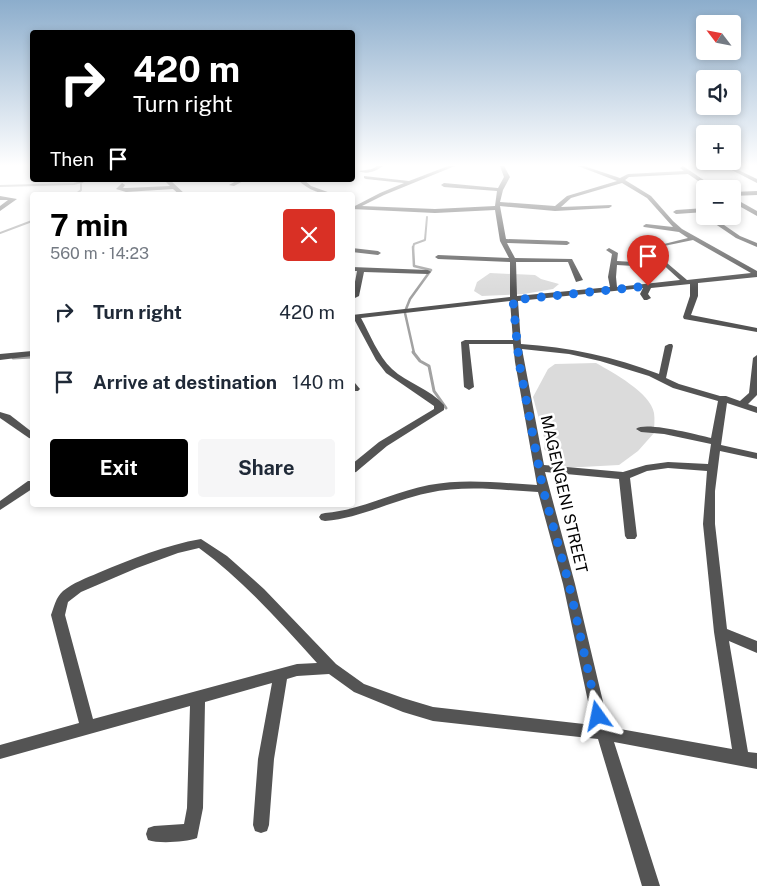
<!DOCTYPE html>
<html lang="en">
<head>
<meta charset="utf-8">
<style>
  :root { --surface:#fff; --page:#f6f6f7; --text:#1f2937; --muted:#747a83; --accent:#000 }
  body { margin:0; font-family:"Public Sans",sans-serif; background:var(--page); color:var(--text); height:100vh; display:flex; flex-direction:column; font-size:19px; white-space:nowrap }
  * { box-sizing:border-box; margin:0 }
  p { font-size:16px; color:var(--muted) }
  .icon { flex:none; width:28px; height:28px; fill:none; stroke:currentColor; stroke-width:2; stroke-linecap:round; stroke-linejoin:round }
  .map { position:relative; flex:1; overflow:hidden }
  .side { position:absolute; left:30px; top:192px; width:325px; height:315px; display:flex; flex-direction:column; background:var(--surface); border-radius:5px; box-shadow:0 2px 8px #0003 }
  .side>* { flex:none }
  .guide { position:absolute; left:30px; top:30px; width:325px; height:152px; border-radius:5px; box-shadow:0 2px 8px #0003; background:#000; color:#fff; overflow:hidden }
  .needle { width:32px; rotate:302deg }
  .buttons { position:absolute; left:696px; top:15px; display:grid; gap:10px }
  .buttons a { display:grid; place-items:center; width:45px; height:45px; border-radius:5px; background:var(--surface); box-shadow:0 2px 8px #0003; font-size:25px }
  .pin { position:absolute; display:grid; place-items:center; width:42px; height:42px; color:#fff; margin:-51px -21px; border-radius:50% 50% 50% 0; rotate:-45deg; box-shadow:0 0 5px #0007 }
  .pin .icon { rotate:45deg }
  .me { position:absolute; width:55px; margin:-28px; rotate:348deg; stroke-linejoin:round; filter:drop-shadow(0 0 4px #0008) }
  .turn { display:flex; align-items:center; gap:18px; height:105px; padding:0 20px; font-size:22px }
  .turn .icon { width:65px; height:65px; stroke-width:2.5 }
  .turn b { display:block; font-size:35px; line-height:42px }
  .then { display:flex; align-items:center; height:48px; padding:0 20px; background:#0003; gap:10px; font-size:19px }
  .round { display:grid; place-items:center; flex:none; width:52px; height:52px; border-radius:5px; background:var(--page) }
  .summary { display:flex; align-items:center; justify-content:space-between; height:85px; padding:0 20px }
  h1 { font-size:30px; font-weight:700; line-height:38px; color:var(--accent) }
  .button { display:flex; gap:10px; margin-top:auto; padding:10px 20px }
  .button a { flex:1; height:58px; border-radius:5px; background:var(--accent); color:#fff; font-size:20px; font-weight:700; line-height:58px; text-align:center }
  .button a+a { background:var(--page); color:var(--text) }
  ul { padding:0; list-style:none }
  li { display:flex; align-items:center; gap:15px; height:70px; padding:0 20px }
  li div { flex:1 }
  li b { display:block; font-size:19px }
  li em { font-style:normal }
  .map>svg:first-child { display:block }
  .green { fill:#dbdbdb }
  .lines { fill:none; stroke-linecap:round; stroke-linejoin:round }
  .stream-far2 { stroke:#a2a2a2; stroke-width:2 }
  .stream-far1 { stroke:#a2a2a2; stroke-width:2.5 }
  .stream { stroke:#a2a2a2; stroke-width:3 }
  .minor { fill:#545454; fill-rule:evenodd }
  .route { stroke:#1a73e8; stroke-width:9; stroke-dasharray:0 16.2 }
  .labels { text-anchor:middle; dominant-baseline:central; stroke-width:5; stroke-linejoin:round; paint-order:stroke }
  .street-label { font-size:16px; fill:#000; stroke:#fff }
</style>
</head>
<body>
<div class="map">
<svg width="757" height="886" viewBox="0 0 757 886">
  <rect width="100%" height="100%" fill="#fff"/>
  <g class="green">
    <path d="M490,273L535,275L541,279L559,284L553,289L524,294L482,296L474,291L477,282Z"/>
    <path d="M596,363C612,372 651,393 654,413C655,419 654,427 654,433L638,451L619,465L562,468L544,449L545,441L533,397L548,369L555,364Z"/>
  </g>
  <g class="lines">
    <g class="stream-far2">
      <path d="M0,186L74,184L88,180"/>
      <path d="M75,195L81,190V184"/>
      <path d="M0,233L32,221"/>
      <path d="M413,248L414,244L425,240L427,217"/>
    </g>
    <g class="stream-far1">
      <path d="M406,309L410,299L431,270L414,266L413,247"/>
      <path d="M405,313L414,353"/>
    </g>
    <g class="stream">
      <path d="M413,352L420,361L429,366L434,391L446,408"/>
      <path d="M13,358L32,357"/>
    </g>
    <g class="minor">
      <path d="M377,166H383C376,171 367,175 359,171L372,169Z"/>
      <path d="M448,166H455L384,195L362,206L435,209L495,206L497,191L444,187L441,185L444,183L498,188L504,177L500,166H504L510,177L503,190L500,202L555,206L567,196L617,181L578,166H584L620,178L628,174L684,171L680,168L683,166L717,189H710L688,174L629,177L625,180L651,196L673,221L682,229L757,271V277L698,283V296L691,315L757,328V332L684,319L683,317L690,296V284L651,288L648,294L651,298L647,300H644L640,294L643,288L518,301L521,344C568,347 615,357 659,374L665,346L669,344H672L673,346L666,378L679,384L720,396H726L740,401L749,393L753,358L757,355V395L748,404L757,407V413L727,403L721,445L757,453V459L720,451L715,491V524L727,629L757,641V653L729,641L748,752L757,753V769L614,742L660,886H642L598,739L433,721L403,712L354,692L329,674L297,676L287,679L274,759L269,825L267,831L261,833L255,831L253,825L258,759L272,683L205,702L203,808L197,838C186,842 159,844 148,840L146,834L148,828L154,826L184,824L187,808L190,706L0,759V745L79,723L51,615C54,607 56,597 63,591C73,583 86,578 98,573C131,559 166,545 201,539L227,556L264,589L336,664L364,684L403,698L433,707L593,725L563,584L538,492C502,490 464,485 428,493C393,500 361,518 325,521L321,520L319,517L321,514L325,513C362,510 393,492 429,485C465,478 501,483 537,485L515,362L513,344H469L474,387L469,390L464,387L461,342L465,340H513L510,301L361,318C370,334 378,356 392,369C407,383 430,389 444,405V410L387,446L356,472L352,473V464L379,442L434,409V406L386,373L376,360L354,319H352V315L510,297V262L438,259L435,257L438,255L509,258L500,241L495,210L435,213L352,209L353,207L380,193L404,183L366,179L364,178V176L409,181ZM622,183L647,198L673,227L646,224L643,226L644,227L679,232L688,238L664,244V246L693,240L751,273L687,280L660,257L658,258V260L680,280L617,287L616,277L617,265L634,266L637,264L634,262L617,261L618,253L609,248L606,250L612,254L608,277L610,287L517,296L516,262H568L576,282L583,280L572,259L515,258L507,243L567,245L570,243L567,241L506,239L500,206L555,211L609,208L612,206L611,205L561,207L571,198ZM522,349L569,354L600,361L649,376L673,388L718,401L711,438C698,435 645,421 636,429L641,432L664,434L711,444L708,464L668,462L646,465L623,472L544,465ZM668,468L707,471L703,524L714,632L732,749L609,727L575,584L545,472L619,479L625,536L627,539H635L637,536L630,478L647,471ZM199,548C244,581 280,622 317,663L297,664L93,719L65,615L68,602L81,592L137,568L178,553Z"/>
      <path d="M724,166H730L757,179V183Z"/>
      <path d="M62,180H84L85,181L82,183Z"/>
      <path d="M164,180H170L186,195H180L173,189L126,192L116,189L122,183L125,185L123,188H126L170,186Z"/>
      <path d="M238,180H245L234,186L229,185Z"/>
      <path d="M298,180H304L311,186L336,195C322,195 308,190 298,180Z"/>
      <path d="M757,191V195L732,196V192Z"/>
      <path d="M0,196L17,199L0,211V206L8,200H0Z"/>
      <path d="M732,197L757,211V216L732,202Z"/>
      <path d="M705,208V212L676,214L673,212L676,210Z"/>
      <path d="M705,215V216H711L740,236L757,243V247L736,238L705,217Z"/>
      <path d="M352,248L378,251L381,253L378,255L352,252Z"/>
      <path d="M352,267L428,270L431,272L428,274L364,272L359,296L355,298H352L357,271H352Z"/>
      <path d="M32,351V356L0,360V354Z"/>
      <path d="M352,382L355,383L360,389L358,391H352Z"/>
      <path d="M0,412L10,415L32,432V439L29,438L0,418Z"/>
      <path d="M28,481H32V489L0,510V501Z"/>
    </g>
  </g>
  <linearGradient id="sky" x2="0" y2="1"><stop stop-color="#8cadcc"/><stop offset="0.57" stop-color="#fff"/><stop offset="1" stop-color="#fff" stop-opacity="0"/></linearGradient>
  <rect width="757" height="290" fill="url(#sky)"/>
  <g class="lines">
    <path class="route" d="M598,716L569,584L543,489L519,362L513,300L648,286"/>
  </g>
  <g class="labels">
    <g class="street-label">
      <text transform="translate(564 494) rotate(77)">MAGENGENI STREET</text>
    </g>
  </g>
</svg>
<div class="buttons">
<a><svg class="needle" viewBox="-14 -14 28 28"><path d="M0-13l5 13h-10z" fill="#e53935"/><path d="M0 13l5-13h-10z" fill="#747a83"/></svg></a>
<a><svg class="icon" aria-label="sound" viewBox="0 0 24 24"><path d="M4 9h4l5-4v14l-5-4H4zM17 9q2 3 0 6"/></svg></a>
<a>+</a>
<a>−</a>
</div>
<div class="pin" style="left:648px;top:286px;background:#d93025"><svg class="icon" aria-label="arrive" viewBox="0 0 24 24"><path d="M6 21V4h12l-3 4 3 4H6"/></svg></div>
<svg class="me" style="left:598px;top:716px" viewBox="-20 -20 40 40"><path d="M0-17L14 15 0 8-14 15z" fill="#1a73e8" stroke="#fff" stroke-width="4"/></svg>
<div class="guide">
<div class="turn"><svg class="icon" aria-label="right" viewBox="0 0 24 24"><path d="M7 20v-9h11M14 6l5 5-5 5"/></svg><div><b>420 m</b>Turn right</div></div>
<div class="then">Then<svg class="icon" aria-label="arrive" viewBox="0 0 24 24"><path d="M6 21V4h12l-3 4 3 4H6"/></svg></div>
</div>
<section class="side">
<div class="summary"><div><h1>7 min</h1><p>560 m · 14:23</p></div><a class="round" style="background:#d93025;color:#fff"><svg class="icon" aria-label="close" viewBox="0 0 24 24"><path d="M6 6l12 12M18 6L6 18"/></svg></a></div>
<ul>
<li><svg class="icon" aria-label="right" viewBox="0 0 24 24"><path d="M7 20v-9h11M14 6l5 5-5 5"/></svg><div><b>Turn right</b></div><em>420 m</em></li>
<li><svg class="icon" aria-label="arrive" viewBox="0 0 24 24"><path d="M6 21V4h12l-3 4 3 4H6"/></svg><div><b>Arrive at destination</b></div><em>140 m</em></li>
</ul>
<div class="button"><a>Exit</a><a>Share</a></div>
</section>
</div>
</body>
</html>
